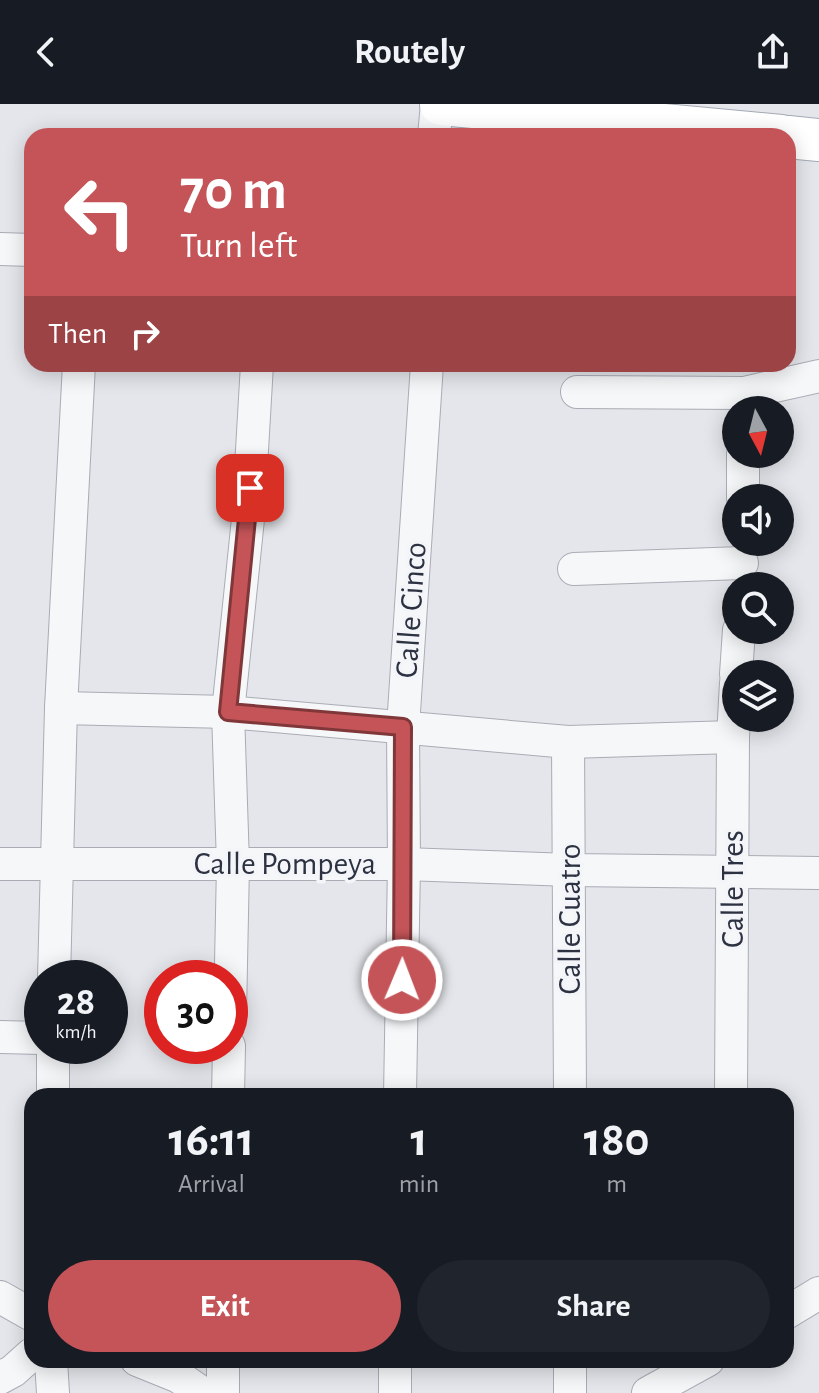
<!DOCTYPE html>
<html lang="en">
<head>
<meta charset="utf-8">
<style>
  :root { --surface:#171b24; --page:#20242c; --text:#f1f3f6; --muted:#9ea1a6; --accent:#c45458 }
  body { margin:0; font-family:"Alegreya Sans",sans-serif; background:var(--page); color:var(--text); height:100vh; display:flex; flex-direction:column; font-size:30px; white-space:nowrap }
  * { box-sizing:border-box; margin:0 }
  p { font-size:26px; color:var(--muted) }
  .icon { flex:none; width:44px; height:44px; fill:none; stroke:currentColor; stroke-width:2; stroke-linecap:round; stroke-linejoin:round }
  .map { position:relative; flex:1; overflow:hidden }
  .sheet { position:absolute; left:24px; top:984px; width:770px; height:280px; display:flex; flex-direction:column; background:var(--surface); border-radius:24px; box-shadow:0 4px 20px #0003 }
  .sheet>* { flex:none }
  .guide { position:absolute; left:24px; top:24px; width:772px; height:244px; border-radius:24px; box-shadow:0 4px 20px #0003; background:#c45458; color:#fff; overflow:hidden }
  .needle { width:52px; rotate:173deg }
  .controls { position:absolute; left:722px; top:292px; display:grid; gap:16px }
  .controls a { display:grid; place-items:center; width:72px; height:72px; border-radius:50%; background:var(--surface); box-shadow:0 4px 20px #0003; font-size:40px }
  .speed { position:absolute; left:24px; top:856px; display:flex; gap:16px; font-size:40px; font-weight:700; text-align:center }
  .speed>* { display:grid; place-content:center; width:104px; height:104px; border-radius:50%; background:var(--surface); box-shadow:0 4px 20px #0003; line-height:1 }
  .speed small { font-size:20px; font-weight:400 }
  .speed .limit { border:12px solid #d22; background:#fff; color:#111 }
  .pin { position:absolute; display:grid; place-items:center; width:68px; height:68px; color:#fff; margin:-34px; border-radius:16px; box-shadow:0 4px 12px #0006 }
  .me { position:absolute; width:88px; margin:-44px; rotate:1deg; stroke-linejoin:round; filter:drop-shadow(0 0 6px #0008) }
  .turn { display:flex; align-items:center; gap:28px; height:168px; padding:0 24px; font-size:36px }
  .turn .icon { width:104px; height:104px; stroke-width:2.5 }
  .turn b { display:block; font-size:56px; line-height:68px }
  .then { display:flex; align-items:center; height:76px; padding:0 24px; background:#0003; gap:16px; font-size:30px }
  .eta { display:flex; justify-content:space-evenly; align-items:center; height:136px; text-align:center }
  .eta b { font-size:48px; font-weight:700; line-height:56px }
  .button { display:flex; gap:16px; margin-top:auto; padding:16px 24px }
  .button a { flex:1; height:92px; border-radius:48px; background:var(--accent); color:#fff; font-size:32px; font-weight:700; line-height:92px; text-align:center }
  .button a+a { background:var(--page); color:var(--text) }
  header { display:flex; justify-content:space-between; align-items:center; height:104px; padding:0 24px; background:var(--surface); font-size:36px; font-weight:700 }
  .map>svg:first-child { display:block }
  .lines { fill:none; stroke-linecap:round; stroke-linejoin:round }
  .minor-casing { stroke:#a9acb5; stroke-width:34 }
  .major-casing { stroke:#a4a9b5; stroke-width:44 }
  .minor { stroke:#f6f7f9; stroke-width:32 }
  .major { stroke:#fff; stroke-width:42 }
  .route-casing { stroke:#7f3739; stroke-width:20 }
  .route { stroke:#c45458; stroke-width:14 }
  .labels { text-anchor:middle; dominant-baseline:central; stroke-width:7; stroke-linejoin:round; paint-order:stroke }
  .street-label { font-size:32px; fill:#2d3242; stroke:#f3f5f8 }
</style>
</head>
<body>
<header><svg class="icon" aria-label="back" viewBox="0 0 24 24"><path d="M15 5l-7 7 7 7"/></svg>Routely<svg class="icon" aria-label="share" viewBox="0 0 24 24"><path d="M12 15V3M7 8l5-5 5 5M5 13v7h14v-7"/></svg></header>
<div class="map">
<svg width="819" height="1289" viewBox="0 0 819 1289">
  <rect width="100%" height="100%" fill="#e4e6eb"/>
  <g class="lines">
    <g class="minor-casing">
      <g id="minor">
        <path d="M434,32L437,0"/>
        <path d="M0,145L32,146"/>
        <path d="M577,288L744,289L819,272"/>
        <path d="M743,394V350"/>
        <path d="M574,465L742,459"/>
        <path d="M736,570L739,526"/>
        <path d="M61,604L228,608L568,638L733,633"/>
        <path d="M568,638L570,992"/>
        <path d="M0,760H404L570,766L819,769"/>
        <path d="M54,874L61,604L79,260"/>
        <path d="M230,910L233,760L228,608L248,415L257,260"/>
        <path d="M0,933L42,934"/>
        <path d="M53,942V992"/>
        <path d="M228,992L229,942"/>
        <path d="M400,992L404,760L403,623L427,260"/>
        <path d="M731,992L733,633L736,579"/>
        <path d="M0,1193L32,1211"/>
        <path d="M786,1209L819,1189"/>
        <path d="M51,1256L53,1289"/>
        <path d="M137,1256L179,1273L202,1289"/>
        <path d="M0,1274L13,1267L32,1250"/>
        <path d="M223,1289V1256"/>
        <path d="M395,1289V1256"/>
        <path d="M570,1289V1256"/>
        <path d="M648,1289L708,1256"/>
      </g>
    </g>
    <g class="major-casing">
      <g id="major">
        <path d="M441,0L781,32"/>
        <path d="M788,33L819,36"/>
      </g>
    </g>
    <use href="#minor" class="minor"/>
    <use href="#major" class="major"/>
  </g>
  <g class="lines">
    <g class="route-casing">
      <path id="route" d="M250,384L228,608L403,623L402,876"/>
    </g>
    <use href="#route" class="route"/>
  </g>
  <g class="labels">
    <g class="street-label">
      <text transform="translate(411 506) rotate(-86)">Calle Cinco</text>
      <text x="285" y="760">Calle Pompeya</text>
      <text transform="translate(733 785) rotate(-90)">Calle Tres</text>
      <text transform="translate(570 815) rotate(-90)">Calle Cuatro</text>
    </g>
  </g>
</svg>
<div class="controls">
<a><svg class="needle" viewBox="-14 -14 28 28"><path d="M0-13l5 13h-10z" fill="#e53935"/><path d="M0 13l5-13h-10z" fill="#9ea1a6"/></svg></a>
<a><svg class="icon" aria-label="sound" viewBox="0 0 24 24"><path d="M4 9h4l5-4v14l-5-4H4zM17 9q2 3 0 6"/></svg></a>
<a><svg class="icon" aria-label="search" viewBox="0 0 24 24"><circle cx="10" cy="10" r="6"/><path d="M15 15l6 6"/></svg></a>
<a><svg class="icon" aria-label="layers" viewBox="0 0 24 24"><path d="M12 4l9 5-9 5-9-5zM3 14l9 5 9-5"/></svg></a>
</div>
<div class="speed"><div>28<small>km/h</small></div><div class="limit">30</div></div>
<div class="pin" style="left:250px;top:384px;background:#d93025"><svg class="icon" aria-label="arrive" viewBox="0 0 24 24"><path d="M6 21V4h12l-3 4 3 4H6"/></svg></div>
<svg class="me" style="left:402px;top:876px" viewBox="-20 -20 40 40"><circle r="17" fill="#c45458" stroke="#fff" stroke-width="3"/><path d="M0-11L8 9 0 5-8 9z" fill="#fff"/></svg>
<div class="guide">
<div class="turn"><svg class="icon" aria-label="left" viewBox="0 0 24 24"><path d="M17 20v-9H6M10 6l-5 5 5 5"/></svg><div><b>70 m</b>Turn left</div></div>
<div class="then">Then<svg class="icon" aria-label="right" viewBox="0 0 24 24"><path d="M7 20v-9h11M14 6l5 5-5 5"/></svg></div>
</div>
<section class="sheet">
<div class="eta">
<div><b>16:11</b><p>Arrival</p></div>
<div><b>1</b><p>min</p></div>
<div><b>180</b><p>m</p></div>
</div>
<div class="button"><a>Exit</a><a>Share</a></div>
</section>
</div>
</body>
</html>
